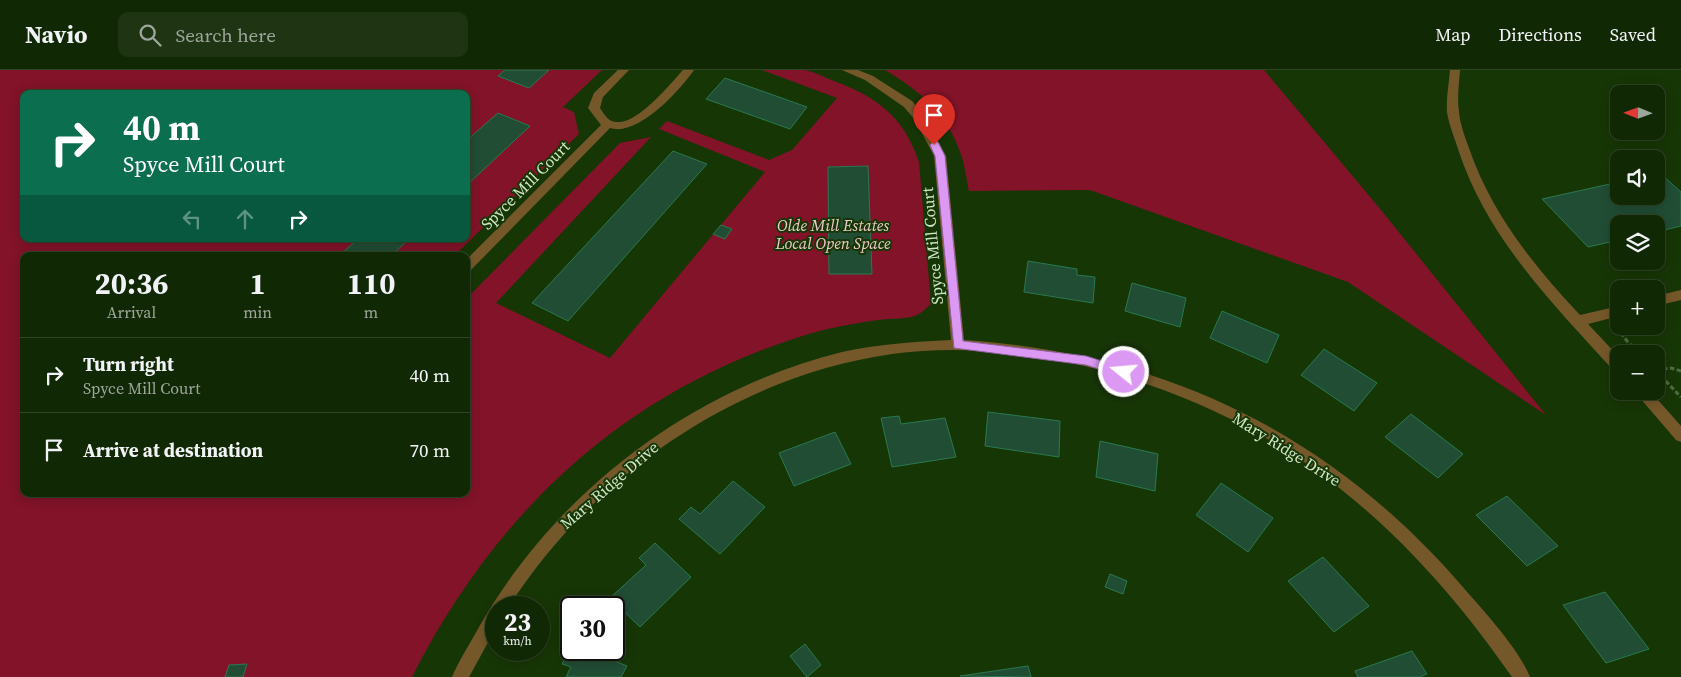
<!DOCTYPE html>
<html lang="en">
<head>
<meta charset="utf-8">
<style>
  :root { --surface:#112804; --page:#1e3413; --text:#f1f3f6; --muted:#9ca69a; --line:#304426 }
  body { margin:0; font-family:"Source Serif 4",serif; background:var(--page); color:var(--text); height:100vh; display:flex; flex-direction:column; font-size:19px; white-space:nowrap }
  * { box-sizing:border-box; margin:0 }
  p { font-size:16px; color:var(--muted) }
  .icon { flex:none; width:28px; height:28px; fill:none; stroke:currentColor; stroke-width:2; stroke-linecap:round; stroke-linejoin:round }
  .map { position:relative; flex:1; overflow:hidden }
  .sheet { position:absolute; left:20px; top:182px; width:450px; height:245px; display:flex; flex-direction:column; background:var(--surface); border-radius:10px; box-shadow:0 2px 12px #0003,0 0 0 1px var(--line) }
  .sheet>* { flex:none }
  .guide { position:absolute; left:20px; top:20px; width:450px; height:152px; border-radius:10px; box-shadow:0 2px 12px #0003,0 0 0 1px var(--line); background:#0b6e4f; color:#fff; overflow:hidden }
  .needle { width:32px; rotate:271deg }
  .tools { position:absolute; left:1610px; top:15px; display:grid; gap:10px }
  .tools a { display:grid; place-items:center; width:55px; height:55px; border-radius:10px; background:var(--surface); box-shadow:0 2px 12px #0003,0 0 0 1px var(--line); font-size:25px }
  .speed { position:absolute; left:485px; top:526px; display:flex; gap:10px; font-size:25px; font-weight:700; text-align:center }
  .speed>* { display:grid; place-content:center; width:65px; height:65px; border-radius:50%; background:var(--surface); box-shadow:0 2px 12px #0003,0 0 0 1px var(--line); line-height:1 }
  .speed small { font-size:12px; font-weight:400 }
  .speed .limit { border:2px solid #111; border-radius:8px; background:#fff; color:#111 }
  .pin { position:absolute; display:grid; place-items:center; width:42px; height:42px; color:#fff; margin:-51px -21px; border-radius:50% 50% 50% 0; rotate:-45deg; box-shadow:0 0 5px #0007 }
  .pin .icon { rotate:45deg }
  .me { position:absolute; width:55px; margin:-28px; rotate:287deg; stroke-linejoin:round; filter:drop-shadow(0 0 4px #0008) }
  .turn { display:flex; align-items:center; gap:18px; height:105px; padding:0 20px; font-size:22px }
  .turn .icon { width:65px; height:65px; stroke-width:2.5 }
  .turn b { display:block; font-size:35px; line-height:42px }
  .lanes { display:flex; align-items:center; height:48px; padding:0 20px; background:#0003; justify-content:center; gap:25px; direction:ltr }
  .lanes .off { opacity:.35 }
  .eta { display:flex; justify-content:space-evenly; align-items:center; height:85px; text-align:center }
  .eta b { font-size:30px; font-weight:700; line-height:35px }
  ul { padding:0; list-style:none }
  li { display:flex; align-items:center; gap:15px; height:75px; padding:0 20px; border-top:1px solid var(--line) }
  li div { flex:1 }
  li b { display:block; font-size:19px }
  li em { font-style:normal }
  header { display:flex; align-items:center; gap:30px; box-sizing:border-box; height:70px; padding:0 25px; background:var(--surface); border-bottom:1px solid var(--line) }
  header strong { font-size:24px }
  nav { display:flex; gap:28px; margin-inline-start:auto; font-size:18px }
  .search { width:350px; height:45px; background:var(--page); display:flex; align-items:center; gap:12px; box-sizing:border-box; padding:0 18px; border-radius:10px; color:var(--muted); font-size:19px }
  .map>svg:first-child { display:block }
  .green { fill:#821329; fill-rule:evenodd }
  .building { fill:#214d35; stroke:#29794f }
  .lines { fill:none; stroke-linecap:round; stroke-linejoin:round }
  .path-far1 { stroke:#4f6c41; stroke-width:2.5; stroke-dasharray:3 2; stroke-linecap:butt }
  .path { stroke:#4f6c41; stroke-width:3; stroke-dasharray:4.5 2.5; stroke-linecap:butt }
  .minor { fill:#75582a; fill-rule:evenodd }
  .route { fill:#dc99f4; stroke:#8f639f }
  .labels { text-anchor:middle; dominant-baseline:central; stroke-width:4; stroke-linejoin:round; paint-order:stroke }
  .street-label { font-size:16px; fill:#d0e8c7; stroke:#173606 }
  .park-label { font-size:16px; font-style:italic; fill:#eccacb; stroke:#173606 }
</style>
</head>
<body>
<header>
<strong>Navio</strong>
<div class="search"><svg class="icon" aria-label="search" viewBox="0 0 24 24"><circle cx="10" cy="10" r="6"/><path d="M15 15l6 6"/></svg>Search here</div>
<nav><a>Map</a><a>Directions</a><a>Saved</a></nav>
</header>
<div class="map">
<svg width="1681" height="607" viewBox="0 0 1681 607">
  <rect width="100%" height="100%" fill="#173606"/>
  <g class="green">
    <path d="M0,0H602L563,37L574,42L579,64L454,186H24V424H466V229L620,73L651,67L496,233L610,288L765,102L659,59L667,51L769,90L792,80L837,28L762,0C776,0 791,0 805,0C814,2 824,7 834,11C877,27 904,47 919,92L931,234C927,237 923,242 919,244C909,250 890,248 878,250C849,254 818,260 790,270C617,328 494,446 412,607H0ZM24,24H466V169H24Z"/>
    <path d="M885,0H1264L1381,140L1546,345L1348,212L1090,120L969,121C966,108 965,94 960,82C948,45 918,19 885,0Z"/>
  </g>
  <g class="building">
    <path d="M505,0H549L529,18L498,6Z"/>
    <path d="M725,8L807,37L790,59L706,29Z"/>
    <path d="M498,43L530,56L466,116V71Z"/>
    <path d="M673,81L707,94L568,251L532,233Z"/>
    <path d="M868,96L872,204H829L828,97Z"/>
    <path d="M1656,103H1660L1681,122V156L1656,162V154H1619V170L1588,177L1542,129L1619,112V126H1656Z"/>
    <path d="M721,155L732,159L725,169L713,164Z"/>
    <path d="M358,169H409L391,186H346L341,184Z"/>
    <path d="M1028,191L1077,199V205L1095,207L1093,233L1024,222Z"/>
    <path d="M1132,213L1186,228L1180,257L1125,241Z"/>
    <path d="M1222,241L1279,265L1267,293L1210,268Z"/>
    <path d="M1324,279L1377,313L1354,341L1301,305Z"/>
    <path d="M988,342L1060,351L1059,387L985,376Z"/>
    <path d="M1411,344L1463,384L1438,408L1385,367Z"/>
    <path d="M899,346L901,354L945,348L956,387L892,397L881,348Z"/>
    <path d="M835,362L851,394L794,416L779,383Z"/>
    <path d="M1100,371L1158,384L1155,421L1096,407Z"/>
    <path d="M733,411L765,437L720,484L679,449L691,437L700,444Z"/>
    <path d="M1221,413L1273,448L1248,482L1196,445Z"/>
    <path d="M1507,426L1558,476L1527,496L1476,445Z"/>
    <path d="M655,473L691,507L640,557L610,528L646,495L639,488Z"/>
    <path d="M1323,487L1369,536L1334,562L1288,511Z"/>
    <path d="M1110,504L1127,511L1123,524L1105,517Z"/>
    <path d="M1605,522L1649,579L1606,593L1563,535Z"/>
    <path d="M805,574L821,595L807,607L790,586Z"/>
    <path d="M571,577V580H588L627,596L621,607H566L571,597L562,594Z"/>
    <path d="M1412,581L1427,604L1419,607H1358L1355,601Z"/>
    <path d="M247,594L243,607H225L229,595Z"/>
    <path d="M1028,596L1031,607L960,606Z"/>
  </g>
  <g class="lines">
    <path class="path-far1" d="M1618,261L1627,270"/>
    <g class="path">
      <path d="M1625,269L1640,284"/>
      <path d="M1656,300L1671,298L1681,301"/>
      <path d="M1656,301L1681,327"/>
    </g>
    <g class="minor">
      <path d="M618,0H629L603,27L600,38C604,44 608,52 617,52C638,54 670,14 683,0H694C680,20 638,67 610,58L470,201L466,203V190L601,55L588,38L594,23Z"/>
      <path d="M842,0H858L873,6L912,31L924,45L946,86L964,270C1164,283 1331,364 1462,516C1483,540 1519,579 1530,607H1512C1455,525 1389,451 1307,394C1193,315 1030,265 892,284C736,306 592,406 508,538H496V558L469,607H452C459,590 470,574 479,557C556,422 690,320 842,282C878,274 914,272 951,270L934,86L915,50L904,37L865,10Z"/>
      <path d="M1450,0H1460C1459,14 1457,28 1459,42C1460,54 1465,67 1469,78C1491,143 1534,196 1580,245L1619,236V246L1588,254L1619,287V303L1614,301C1554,235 1488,169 1459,82C1455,69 1449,55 1447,42C1446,28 1449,14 1450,0Z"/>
      <path d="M1681,220V230L1656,236V226Z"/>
      <path d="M1634,321H1650L1681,356V372L1676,370Z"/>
    </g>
  </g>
  <path class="route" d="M934,71L938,72L945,86L963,271L1086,286L1128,299V305L1124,307L1086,295L954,278L935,86L930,75Z"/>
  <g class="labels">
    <g class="street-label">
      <text transform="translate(525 115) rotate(-45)">Spyce Mill Court</text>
      <text transform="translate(932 176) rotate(-95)">Spyce Mill Court</text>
      <text transform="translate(1287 379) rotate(32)">Mary Ridge Drive</text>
      <text transform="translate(609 415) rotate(-41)">Mary Ridge Drive</text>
    </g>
    <g class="park-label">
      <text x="833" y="155">Olde Mill Estates<tspan x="833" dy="18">Local Open Space</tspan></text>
    </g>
  </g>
</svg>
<div class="tools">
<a><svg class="needle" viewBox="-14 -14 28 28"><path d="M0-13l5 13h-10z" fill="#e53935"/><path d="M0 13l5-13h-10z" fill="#9ca69a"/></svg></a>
<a><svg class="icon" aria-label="sound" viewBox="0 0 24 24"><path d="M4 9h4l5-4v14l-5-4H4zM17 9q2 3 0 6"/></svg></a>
<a><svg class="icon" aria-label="layers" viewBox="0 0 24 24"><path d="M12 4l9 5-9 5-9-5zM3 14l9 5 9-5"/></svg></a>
<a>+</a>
<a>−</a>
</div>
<div class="speed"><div>23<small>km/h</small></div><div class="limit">30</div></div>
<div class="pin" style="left:934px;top:75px;background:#d93025"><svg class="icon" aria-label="arrive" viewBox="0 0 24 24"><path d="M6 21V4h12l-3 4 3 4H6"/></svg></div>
<svg class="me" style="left:1124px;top:302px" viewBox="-20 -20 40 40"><circle r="17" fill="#dc99f4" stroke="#fff" stroke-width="3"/><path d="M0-11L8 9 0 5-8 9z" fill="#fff"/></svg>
<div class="guide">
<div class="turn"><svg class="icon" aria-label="right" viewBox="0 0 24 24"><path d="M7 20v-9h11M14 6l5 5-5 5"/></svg><div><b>40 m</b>Spyce Mill Court</div></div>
<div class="lanes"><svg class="icon off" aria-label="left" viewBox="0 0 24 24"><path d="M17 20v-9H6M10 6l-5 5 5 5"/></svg><svg class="icon off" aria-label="ahead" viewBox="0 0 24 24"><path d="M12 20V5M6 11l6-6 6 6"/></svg><svg class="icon" aria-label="right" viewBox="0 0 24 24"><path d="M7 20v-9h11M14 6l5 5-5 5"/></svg></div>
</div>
<section class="sheet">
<div class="eta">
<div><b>20:36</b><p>Arrival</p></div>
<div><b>1</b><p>min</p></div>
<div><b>110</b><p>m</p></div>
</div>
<ul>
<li><svg class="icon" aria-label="right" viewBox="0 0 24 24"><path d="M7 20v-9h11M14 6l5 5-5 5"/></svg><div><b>Turn right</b><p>Spyce Mill Court</p></div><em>40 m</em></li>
<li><svg class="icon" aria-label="arrive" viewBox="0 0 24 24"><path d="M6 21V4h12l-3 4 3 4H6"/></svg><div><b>Arrive at destination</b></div><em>70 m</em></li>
</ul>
</section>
</div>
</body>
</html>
